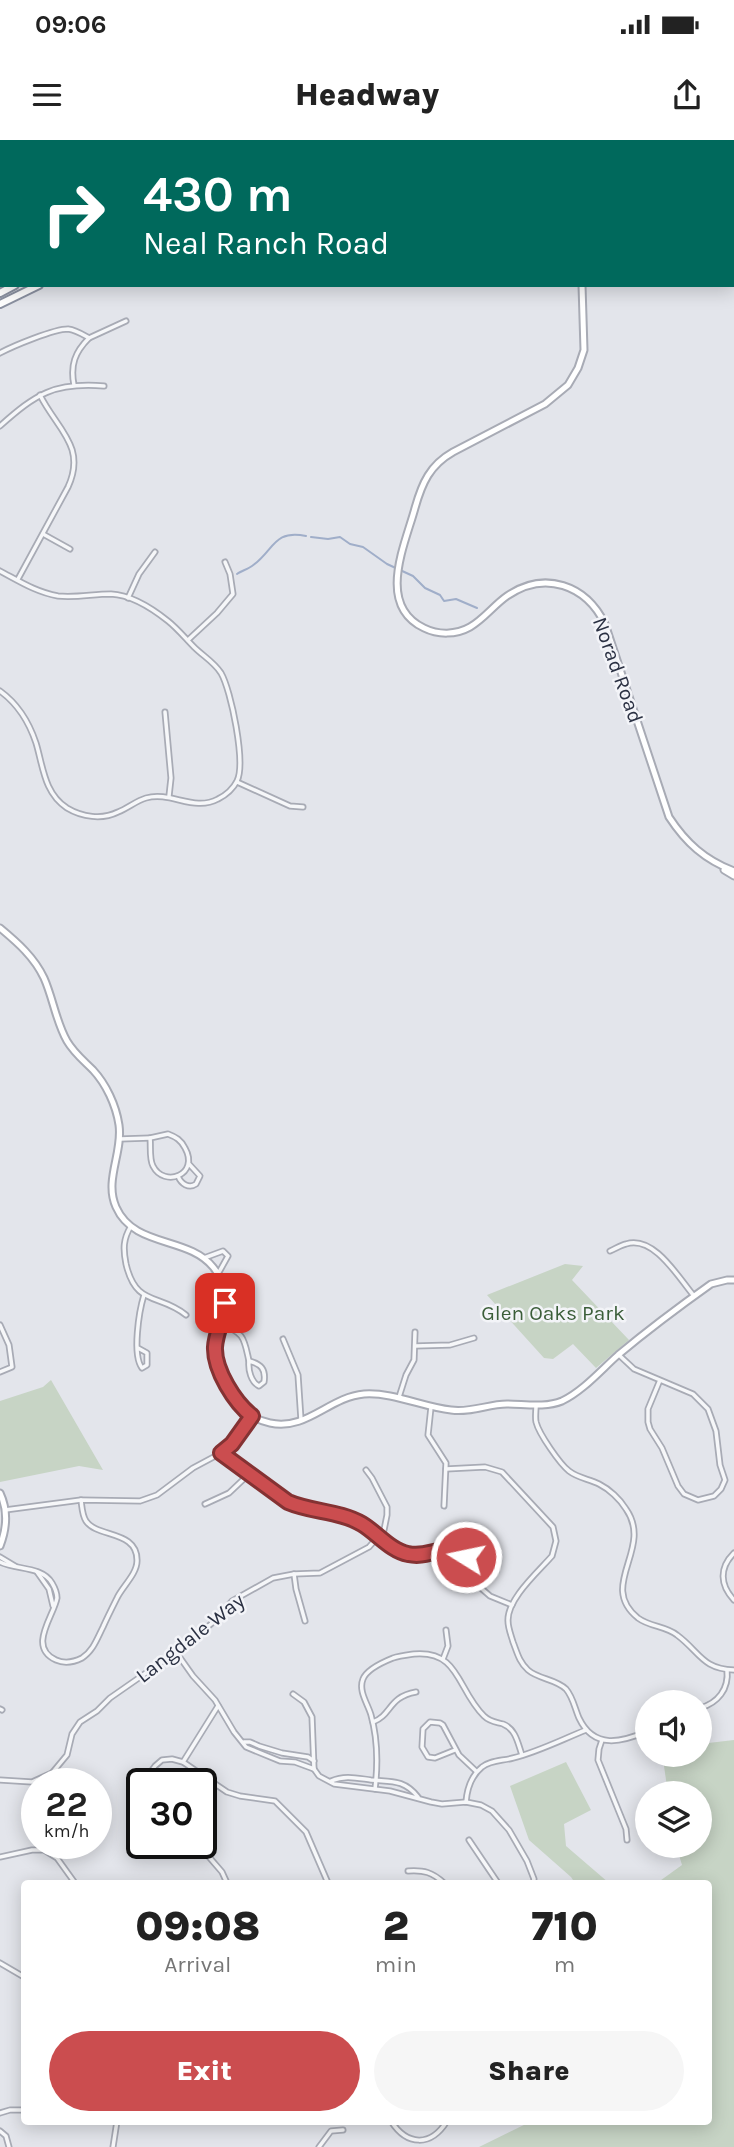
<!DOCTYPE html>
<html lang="en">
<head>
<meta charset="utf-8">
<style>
  :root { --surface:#fff; --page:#f6f6f6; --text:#222; --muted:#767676; --accent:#cb4d4f }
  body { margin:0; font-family:Karla,sans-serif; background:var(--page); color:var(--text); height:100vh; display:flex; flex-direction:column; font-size:26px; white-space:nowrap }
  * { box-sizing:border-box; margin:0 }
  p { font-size:23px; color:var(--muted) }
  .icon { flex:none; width:38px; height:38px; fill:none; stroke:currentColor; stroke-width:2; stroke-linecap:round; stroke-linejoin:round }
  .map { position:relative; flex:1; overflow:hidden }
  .drawer { position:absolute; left:21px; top:1740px; width:691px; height:245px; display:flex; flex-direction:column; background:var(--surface); border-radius:7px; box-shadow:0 4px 18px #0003 }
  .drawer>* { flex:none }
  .guide { position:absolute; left:0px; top:0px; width:735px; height:147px; box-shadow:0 4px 18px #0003; background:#00695c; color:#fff; overflow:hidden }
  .controls { position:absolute; left:635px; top:1550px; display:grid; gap:14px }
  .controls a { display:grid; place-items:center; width:77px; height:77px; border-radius:50%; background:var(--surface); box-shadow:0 4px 18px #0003; font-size:35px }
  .speed { position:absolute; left:21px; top:1628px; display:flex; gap:14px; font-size:35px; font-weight:700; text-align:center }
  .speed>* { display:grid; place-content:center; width:91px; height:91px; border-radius:50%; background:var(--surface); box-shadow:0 4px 18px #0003; line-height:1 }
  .speed small { font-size:18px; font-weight:400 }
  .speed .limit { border:4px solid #111; border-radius:10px; background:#fff; color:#111 }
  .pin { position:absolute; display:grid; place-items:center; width:60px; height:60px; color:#fff; margin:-30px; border-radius:14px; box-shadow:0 4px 10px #0006 }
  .me { position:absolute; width:77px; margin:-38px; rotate:280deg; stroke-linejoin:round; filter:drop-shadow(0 0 5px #0008) }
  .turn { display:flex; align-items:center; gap:24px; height:147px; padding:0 28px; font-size:32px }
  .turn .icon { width:91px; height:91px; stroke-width:2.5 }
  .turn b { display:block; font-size:49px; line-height:60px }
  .eta { display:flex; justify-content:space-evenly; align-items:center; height:119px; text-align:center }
  .eta b { font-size:42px; font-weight:800; line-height:49px }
  .action { display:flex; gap:14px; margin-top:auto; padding:14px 28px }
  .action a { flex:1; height:80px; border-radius:42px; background:var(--accent); color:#fff; font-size:28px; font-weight:800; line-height:80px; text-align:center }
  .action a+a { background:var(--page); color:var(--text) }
  .status { display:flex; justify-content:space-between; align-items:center; height:49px; padding:0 35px; background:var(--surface); direction:ltr }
  .status svg { height:19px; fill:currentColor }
  header { display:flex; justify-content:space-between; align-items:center; height:91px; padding:0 28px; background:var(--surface); font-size:32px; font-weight:800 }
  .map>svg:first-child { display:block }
  .green { fill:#c7d4c5 }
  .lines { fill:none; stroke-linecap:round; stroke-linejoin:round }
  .stream { stroke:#a0aec9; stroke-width:2 }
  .street-casing { stroke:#a8abb5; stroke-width:7 }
  .secondary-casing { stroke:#a8abb5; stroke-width:9 }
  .highway-casing { stroke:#8b91a1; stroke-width:10 }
  .street { stroke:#f6f7f9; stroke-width:3.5 }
  .secondary { stroke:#fff; stroke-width:5 }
  .highway { stroke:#fff; stroke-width:6 }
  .route-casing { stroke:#843233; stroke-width:18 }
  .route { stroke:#cb4d4f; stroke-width:12 }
  .labels { text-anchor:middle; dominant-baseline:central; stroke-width:5; stroke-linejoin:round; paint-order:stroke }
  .street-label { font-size:21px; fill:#2b3143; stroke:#f3f4f8 }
  .park-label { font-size:21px; fill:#3b5e39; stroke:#f3f4f8 }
</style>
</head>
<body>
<div class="status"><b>09:06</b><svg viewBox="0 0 49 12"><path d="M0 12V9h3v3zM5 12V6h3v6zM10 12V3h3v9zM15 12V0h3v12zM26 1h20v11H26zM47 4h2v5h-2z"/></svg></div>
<header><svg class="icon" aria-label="menu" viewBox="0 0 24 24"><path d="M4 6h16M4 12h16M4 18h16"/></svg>Headway<svg class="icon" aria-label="share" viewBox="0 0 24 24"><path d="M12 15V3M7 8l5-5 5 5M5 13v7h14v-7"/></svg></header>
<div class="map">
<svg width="734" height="2007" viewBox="0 0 734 2007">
  <rect width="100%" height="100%" fill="#e3e5eb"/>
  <g class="green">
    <path d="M565,1124L583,1126L572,1140L629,1200L596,1228L573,1204L553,1219L544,1218L487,1155Z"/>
    <path d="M51,1240L103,1330L79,1326L0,1342V1261L43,1247Z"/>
    <path d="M734,1600V2007H479L532,1981H709V1743H657L682,1725L679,1715L673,1706H700V1654H668L664,1626L667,1615H700V1604Z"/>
    <path d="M566,1622L591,1670L564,1684L566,1706L609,1743H575L571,1737L529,1700L510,1646Z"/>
  </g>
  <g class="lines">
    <g class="stream">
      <path d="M95,0V2"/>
      <path d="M311,397L328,399L340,397L350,404L363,407L387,424L413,436L425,448L440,455L444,461L456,459L477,468"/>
      <path d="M237,434C241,431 248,429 252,426C274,411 273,389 306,396"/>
    </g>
    <g class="street-casing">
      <g id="street">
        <path d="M89,198L126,181"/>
        <path d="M0,213C13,206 54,189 68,189C76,190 82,194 89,198C75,212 70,225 74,245"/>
        <path d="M0,286C36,254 54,242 104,246"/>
        <path d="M43,394L70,409"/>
        <path d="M0,431C19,441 36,452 58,456C76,458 93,454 111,454C131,455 153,469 168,481C178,489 185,498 194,507C203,516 214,522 221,533C231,550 246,623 237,641C233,649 226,655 218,659C194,672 171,651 146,658C136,661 128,668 118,672C102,680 82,677 67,668C44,653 43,626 36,603C29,582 18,564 0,551"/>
        <path d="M18,439L68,347C87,306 56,288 40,255"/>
        <path d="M128,458L139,434L155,412"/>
        <path d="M188,500L217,473L233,454L230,434L225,422"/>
        <path d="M165,572L171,638L169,656"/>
        <path d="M237,642L290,666L303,667"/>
        <path d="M168,994C176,997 181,1000 185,1008C200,1035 164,1048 153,1026C149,1019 151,1006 150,998Z"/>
        <path d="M120,999L150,998"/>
        <path d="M178,1036C181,1044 189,1049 196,1044L200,1036L189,1024"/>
        <path d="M131,1086C123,1099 123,1109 126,1124C136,1167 159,1153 186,1175"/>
        <path d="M610,1111C615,1109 621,1105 626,1104C654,1095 678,1137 694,1156"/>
        <path d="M204,1118L223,1111L228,1116L218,1134"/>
        <path d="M0,1185L9,1205L12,1227L0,1232"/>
        <path d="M220,1185C245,1192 244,1199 249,1221"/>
        <path d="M283,1199L298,1235L301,1280"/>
        <path d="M415,1206L450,1205L474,1198"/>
        <path d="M138,1208L147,1213V1225L142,1228C132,1215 139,1171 144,1155"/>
        <path d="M619,1215L634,1229L660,1240L693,1254L708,1269L716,1291L720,1325L725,1340L721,1349L714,1356L698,1360L684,1354L678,1346L662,1308L650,1289L648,1282V1269L660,1240"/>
        <path d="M249,1221C261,1224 266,1229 264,1242L259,1246C251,1242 248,1230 249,1221Z"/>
        <path d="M399,1257L406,1235L414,1220L415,1192"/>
        <path d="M536,1266C536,1271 535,1277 536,1282C539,1294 560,1324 569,1331C578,1338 589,1339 599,1344C609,1349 620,1359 626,1369C654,1409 597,1445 638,1478C650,1487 666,1486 677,1495C700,1512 702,1529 734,1530"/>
        <path d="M431,1267L428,1295L446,1323L444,1366"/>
        <path d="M221,1313L288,1362L361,1384L401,1412L410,1415L441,1409L457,1411L466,1417L472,1426L482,1449L490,1456L512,1465"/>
        <path d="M446,1329L485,1327L502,1332L553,1387L556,1401L552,1416C538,1432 507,1459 508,1481C508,1488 511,1495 513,1502C517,1512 519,1522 528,1530C538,1539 556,1539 566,1549C573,1557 575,1569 579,1578C594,1610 622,1602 648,1591"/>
        <path d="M205,1364L229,1353L248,1335"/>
        <path d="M5,1370L81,1360L140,1361L157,1355L193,1328L221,1313L232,1304L252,1276"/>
        <path d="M734,1413C719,1428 720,1445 734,1460"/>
        <path d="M0,1417L15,1426"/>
        <path d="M0,1422C16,1430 42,1426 52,1443C55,1448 57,1453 57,1458C54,1476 27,1507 56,1520C65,1524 74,1522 82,1518C93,1511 97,1499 103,1487C107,1478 112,1468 117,1458C122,1447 137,1434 137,1421C138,1390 97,1398 86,1381C82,1375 82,1367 81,1360"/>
        <path d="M37,1432L49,1449L53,1466"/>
        <path d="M294,1434L296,1449L305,1481"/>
        <path d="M176,1512L193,1536L215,1560L234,1592L246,1607L280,1621L295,1622L314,1629"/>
        <path d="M443,1519L448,1506L446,1490"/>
        <path d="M293,1554L304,1562L312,1577L314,1629L319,1636L334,1644L390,1651L431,1662L442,1664L466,1662L481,1665L492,1671L509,1690L527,1721L534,1739L533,1743"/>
        <path d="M700,1568C718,1563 729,1549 727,1530"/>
        <path d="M0,1569L2,1570"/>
        <path d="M373,1582C392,1575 388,1557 416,1552"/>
        <path d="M602,1600L599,1609L598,1620L626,1689L627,1700"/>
        <path d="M244,1602H250L259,1606L282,1613L308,1617L314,1621"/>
        <path d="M455,1610L435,1618L428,1617L422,1607L423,1589L430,1582L440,1583L443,1585L459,1615L476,1631"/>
        <path d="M183,1622L218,1566"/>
        <path d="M52,1633L59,1643"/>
        <path d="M0,1640L32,1642L52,1633L67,1615L72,1594L80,1582L97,1571L110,1558L176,1512L211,1484L232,1461L273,1438L294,1434L320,1433L369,1407L384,1390L387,1375V1367L372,1338L366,1330"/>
        <path d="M331,1641C345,1635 356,1638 371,1640C391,1642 404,1639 418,1657"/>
        <path d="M147,1643L149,1634L155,1626L162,1620L172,1619L183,1622L227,1652L240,1656L275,1661L306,1692L328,1743"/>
        <path d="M375,1649C378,1624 378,1600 371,1575C368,1564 358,1551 363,1539C367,1529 383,1522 393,1518C399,1516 407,1515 414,1514C460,1510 457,1550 484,1576C490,1582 496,1582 503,1584C516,1589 518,1604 522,1615"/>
        <path d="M466,1662C467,1649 471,1636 482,1627C491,1620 502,1621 513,1618C538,1612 563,1599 586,1590"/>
        <path d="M469,1700L498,1743"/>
        <path d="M197,1703L222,1732L227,1743"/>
        <path d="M0,1717L32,1710H44L57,1718L75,1743"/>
        <path d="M408,1731C424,1730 432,1732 444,1743"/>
        <path d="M0,1823L24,1837"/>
        <path d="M0,1973L10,1970H24"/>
        <path d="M391,1981C407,2006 431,2007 447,1981"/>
        <path d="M0,1991L6,1996L9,2007"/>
        <path d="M113,2007L117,1981"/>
        <path d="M319,2007L331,1991L343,1990"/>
      </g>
    </g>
    <g class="secondary-casing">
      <g id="secondary">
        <path d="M298,0V2"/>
        <path d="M582,145L584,210L578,228L568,245L545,264L453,312C430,325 422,343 415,368C405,405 376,465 424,488C438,495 456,495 470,487C484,479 494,465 507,456C545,430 586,445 605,484L669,677C686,703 705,720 734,731"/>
        <path d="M724,730L734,736"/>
        <path d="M0,788C18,803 34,817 44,838C53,858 56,882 67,901C74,913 83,920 93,930C106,944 116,965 119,985C123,1013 104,1040 116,1067C134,1108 188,1096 213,1127C237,1156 217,1177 215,1207C214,1223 230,1257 241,1268C249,1275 259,1281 270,1283C307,1291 329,1257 364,1254C393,1252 423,1267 451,1270C471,1273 488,1264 507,1264C524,1264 545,1268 562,1261C583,1251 601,1230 618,1215C648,1190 680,1166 711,1144L727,1140H734"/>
        <path d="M0,1353C8,1370 7,1388 0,1406"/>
      </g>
    </g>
    <g class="highway-casing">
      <g id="highway">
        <path d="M226,0L227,2"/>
        <path d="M198,2L199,0"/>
        <path d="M311,2L314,0"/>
        <path d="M335,2L338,0"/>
        <path d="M398,2L399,0"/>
        <path d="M0,153L15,145"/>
        <path d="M0,164L39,145"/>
      </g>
    </g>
    <use href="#street" class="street"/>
    <use href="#secondary" class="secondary"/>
    <use href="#highway" class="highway"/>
  </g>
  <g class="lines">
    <g class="route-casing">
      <path id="route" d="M225,1163C224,1178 216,1192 215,1207C214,1230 235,1263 252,1276L232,1304L221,1313L288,1362C311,1372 340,1371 362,1384C377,1393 391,1411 408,1414C432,1419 439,1401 466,1417"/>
    </g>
    <use href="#route" class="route"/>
  </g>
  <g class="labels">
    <g class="street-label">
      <text transform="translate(618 530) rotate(70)">Norad Road</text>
      <text transform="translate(190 1498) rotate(-38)">Langdale Way</text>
    </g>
    <g class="park-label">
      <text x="553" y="1173">Glen Oaks Park</text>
    </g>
  </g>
</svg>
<div class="controls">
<a><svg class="icon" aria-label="sound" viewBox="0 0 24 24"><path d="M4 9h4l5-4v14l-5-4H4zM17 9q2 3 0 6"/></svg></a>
<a><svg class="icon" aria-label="layers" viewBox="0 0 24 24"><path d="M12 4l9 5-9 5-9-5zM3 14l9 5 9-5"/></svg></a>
</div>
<div class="speed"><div>22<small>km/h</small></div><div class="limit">30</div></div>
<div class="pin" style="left:225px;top:1163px;background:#d93025"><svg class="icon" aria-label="arrive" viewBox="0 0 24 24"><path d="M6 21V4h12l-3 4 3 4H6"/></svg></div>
<svg class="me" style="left:466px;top:1417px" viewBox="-20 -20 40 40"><circle r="17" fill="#cb4d4f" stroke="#fff" stroke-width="3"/><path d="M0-11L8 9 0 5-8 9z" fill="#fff"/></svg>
<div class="guide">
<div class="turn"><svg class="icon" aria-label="right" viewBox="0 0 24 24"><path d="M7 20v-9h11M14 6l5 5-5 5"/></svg><div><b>430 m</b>Neal Ranch Road</div></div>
</div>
<section class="drawer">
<div class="eta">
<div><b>09:08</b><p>Arrival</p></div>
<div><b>2</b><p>min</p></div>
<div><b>710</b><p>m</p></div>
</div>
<div class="action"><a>Exit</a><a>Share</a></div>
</section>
</div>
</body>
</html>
